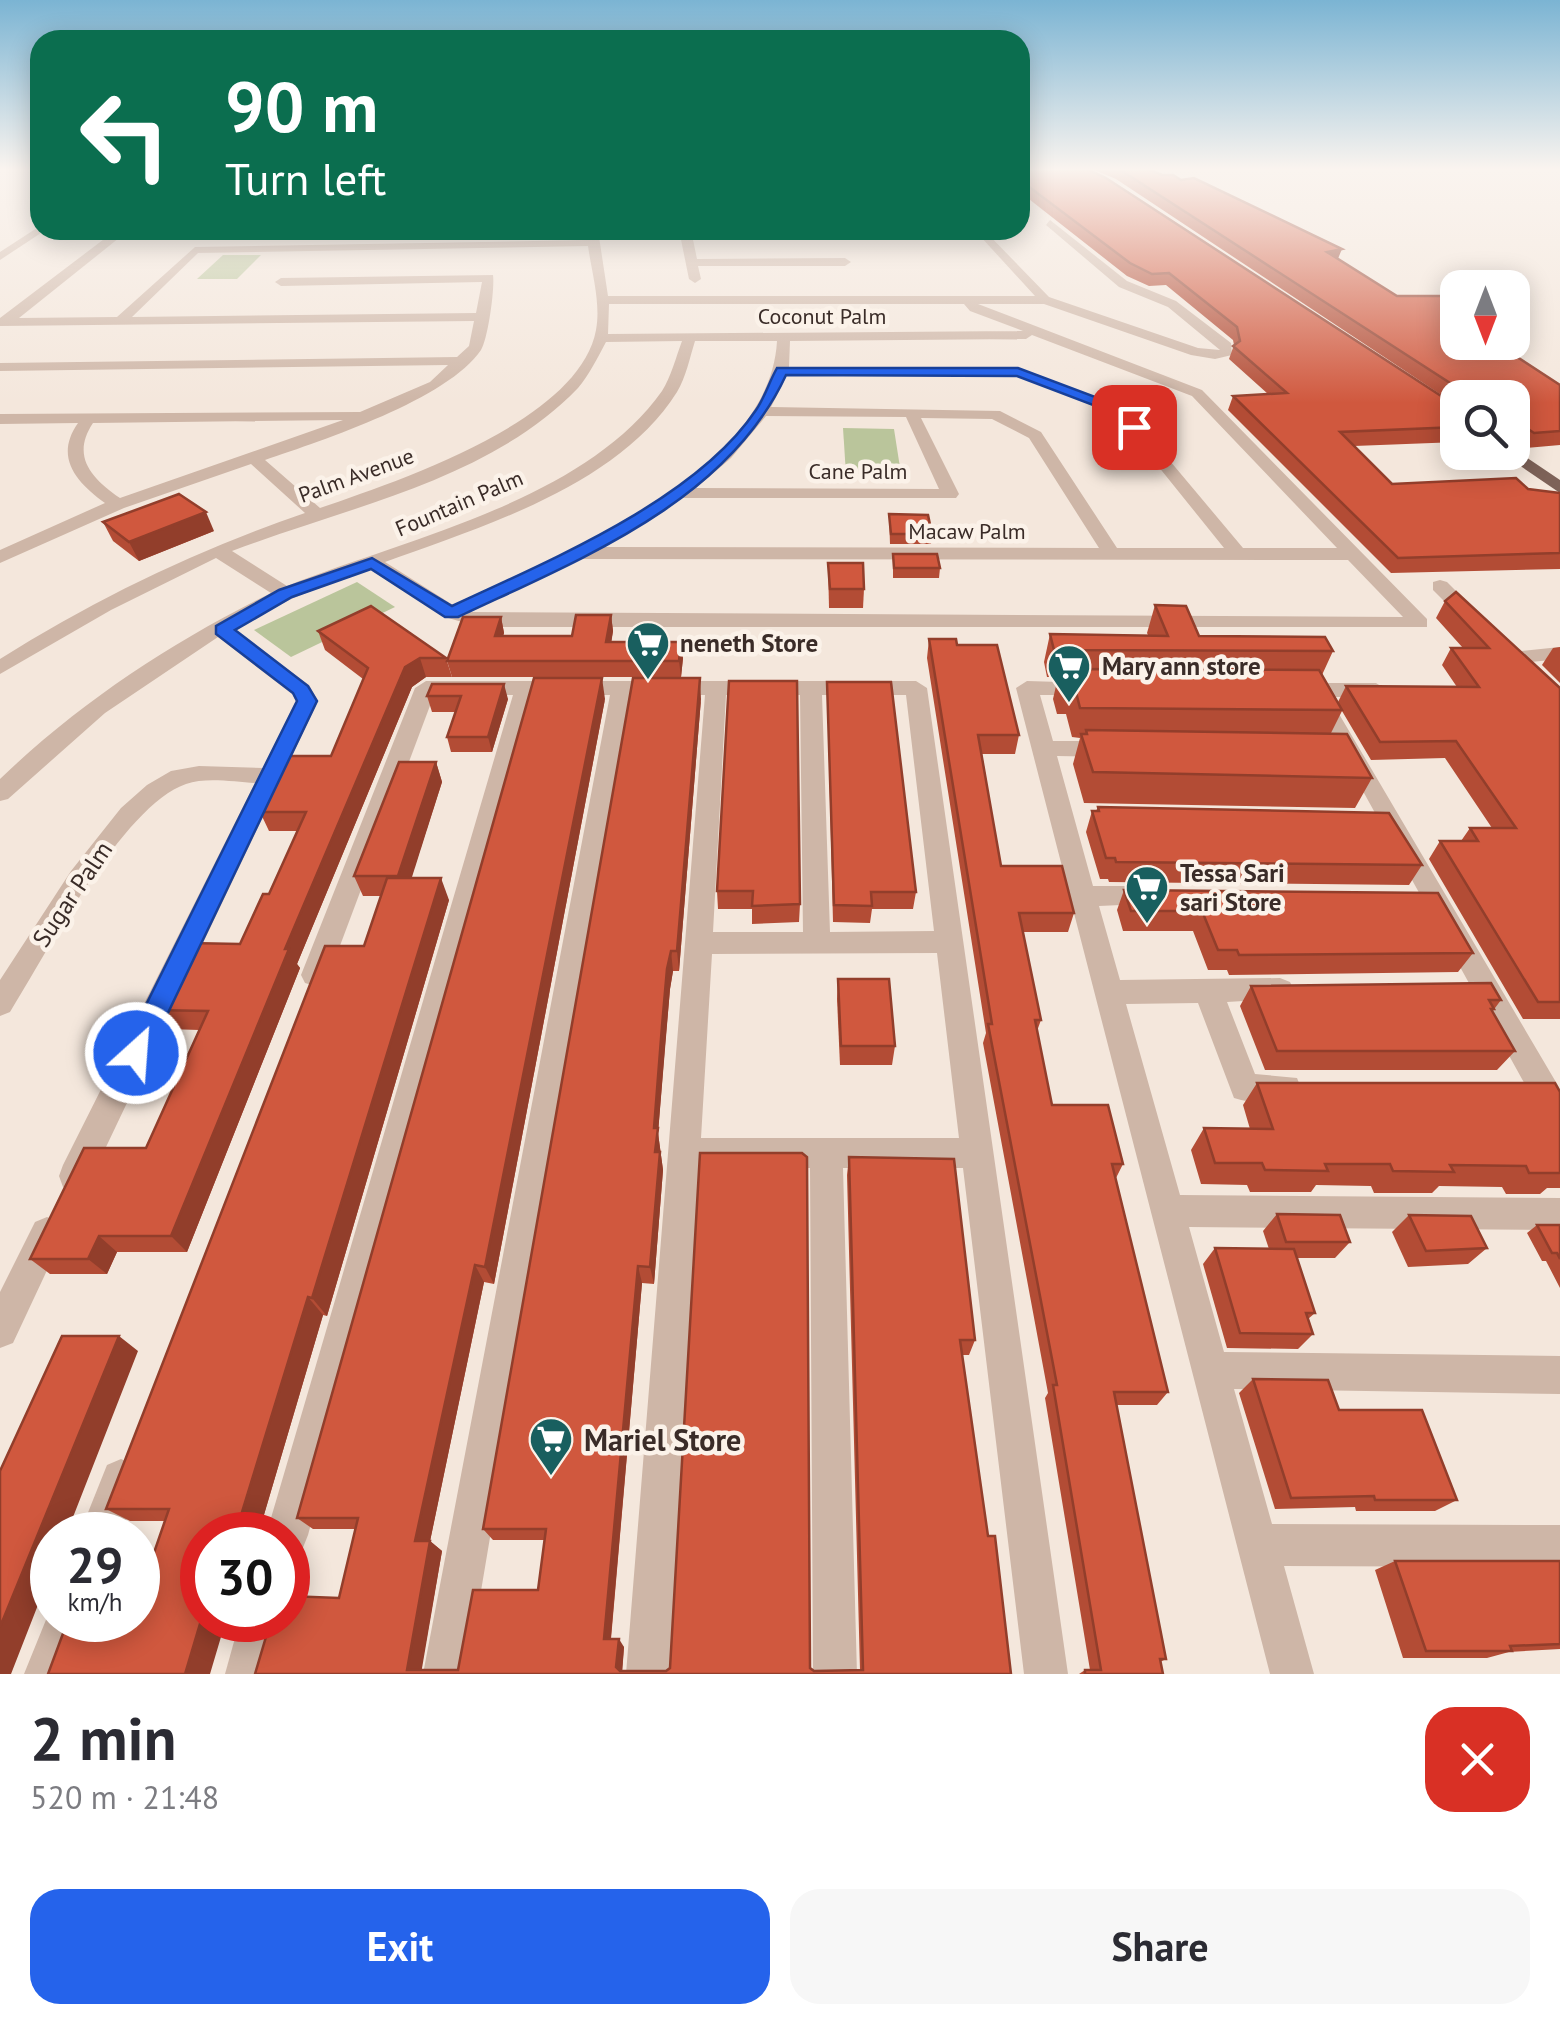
<!DOCTYPE html>
<html lang="en">
<head>
<meta charset="utf-8">
<style>
  :root { --surface:#fff; --page:#f7f7f7; --text:#2b2b33; --muted:#7c7c81; --accent:#2563eb }
  body { margin:0; font-family:"PT Sans",sans-serif; background:var(--page); color:var(--text); height:100vh; display:flex; flex-direction:column; font-size:38px; white-space:nowrap }
  * { box-sizing:border-box; margin:0 }
  p { font-size:32px; color:var(--muted) }
  .icon { flex:none; width:55px; height:55px; fill:none; stroke:currentColor; stroke-width:2; stroke-linecap:round; stroke-linejoin:round }
  .map { position:relative; height:1674px; overflow:hidden }
  .panel { display:flex; flex-direction:column; background:var(--surface); flex:1 }
  .panel>* { flex:none }
  .guide { position:absolute; left:30px; top:30px; width:1000px; height:210px; border-radius:30px; box-shadow:0 5px 25px #0003; background:#0b6e4f; color:#fff; overflow:hidden }
  .needle { width:65px; rotate:180deg }
  .fabs { position:absolute; left:1440px; top:270px; display:grid; gap:20px }
  .fabs a { display:grid; place-items:center; width:90px; height:90px; border-radius:20px; background:var(--surface); box-shadow:0 5px 25px #0003; font-size:50px }
  .speed { position:absolute; left:30px; top:1512px; display:flex; gap:20px; font-size:50px; font-weight:700; text-align:center }
  .speed>* { display:grid; place-content:center; width:130px; height:130px; border-radius:50%; background:var(--surface); box-shadow:0 5px 25px #0003; line-height:1 }
  .speed small { font-size:25px; font-weight:400 }
  .speed .limit { border:15px solid #d22; background:#fff; color:#111 }
  .pin { position:absolute; display:grid; place-items:center; width:85px; height:85px; color:#fff; margin:-42px; border-radius:20px; box-shadow:0 5px 15px #0006 }
  .me { position:absolute; width:110px; margin:-55px; rotate:26deg; stroke-linejoin:round; filter:drop-shadow(0 0 8px #0008) }
  .turn { display:flex; align-items:center; gap:35px; height:210px; padding:0 30px; font-size:45px }
  .turn .icon { width:130px; height:130px; stroke-width:2.5 }
  .turn b { display:block; font-size:70px; line-height:85px }
  .round { display:grid; place-items:center; flex:none; width:105px; height:105px; border-radius:30px; background:var(--page) }
  .overview { display:flex; align-items:center; justify-content:space-between; height:170px; padding:0 30px }
  h1 { font-size:60px; font-weight:700; line-height:75px }
  .button { display:flex; gap:20px; margin-top:auto; padding:20px 30px }
  .button a { flex:1; height:115px; border-radius:30px; background:var(--accent); color:#fff; font-size:40px; font-weight:700; line-height:115px; text-align:center }
  .button a+a { background:var(--page); color:var(--text) }
  .map>svg:first-child { display:block }
  .green { fill:#bac59b }
  .lines { fill:none; stroke-linecap:round; stroke-linejoin:round }
  .street { fill:#ceb6a7; fill-rule:evenodd }
  .primary { fill:#7d6258; fill-rule:evenodd }
  .wall { fill:#b34c35 }
  .shaded-wall { fill:#923e2b }
  .building { fill:#d0583e; stroke:#923e2b; stroke-width:2.5 }
  .route { fill:#2563eb; stroke:#184099; stroke-width:2.5 }
  .labels { text-anchor:middle; dominant-baseline:central; stroke-width:9; stroke-linejoin:round; paint-order:stroke }
  .far-street-label { font-size:22px; fill:#3a2c28; stroke:#fbf2e9 }
  .poi-label { font-size:25px; font-weight:bold; fill:#3a2c28; stroke:#fbf2e9; text-anchor:start }
  .street-label { font-size:25px; fill:#3a2c28; stroke:#fbf2e9 }
  .near-poi-label { font-size:30px; font-weight:bold; fill:#3a2c28; stroke:#fbf2e9; text-anchor:start }
</style>
</head>
<body>
<div class="map">
<svg width="1560" height="1674" viewBox="0 0 1560 1674">
  <rect width="100%" height="100%" fill="#f4e7dc"/>
  <g class="green">
    <path d="M223,255H261L237,279H197Z"/>
    <path d="M843,428L894,429L901,474H846Z"/>
    <path d="M357,582L395,607L291,657L254,630Z"/>
  </g>
  <g class="lines">
    <g class="street">
      <path d="M1050,220L1127,281L1176,301L1231,343L1232,355L1215,359L1191,355L1044,304H978L1202,390L1427,619V627H479L445,617L368,568L291,599L233,629L309,685L318,701L87,1187L75,1191L63,1187L59,1176L63,1165L255,783C234,782 206,777 186,784C122,806 46,955 10,1012L0,1016V980L71,871L121,808L147,785L171,771L199,766L263,768L296,701L292,694L218,637L105,713L8,799L0,801V779C80,702 172,642 271,593L216,558L111,610L0,674V659C97,598 197,550 305,513L251,464L124,508L0,563V550L105,503C76,482 54,457 78,423L0,424V414L360,412L430,382L448,365L0,371V363L457,357L469,346L474,321L0,326V318L116,230H129L19,318L117,317L195,247L587,240L586,230H598L608,296H1035L980,236L777,233L771,230H984L1049,297L1198,348L1220,350L1168,307L1119,287L1046,225ZM588,246C592,274 601,303 596,330C579,422 397,481 320,508L265,460C324,440 448,399 481,350C488,339 495,288 493,275L281,278L275,282L281,286L482,282L476,313L132,317L198,253ZM609,304H964L970,311L1023,331L608,334ZM1032,335L1192,396L1337,548H1243L1139,424L1106,401L1019,368L789,367L790,341L1026,339ZM682,341C676,357 671,377 662,391C584,501 407,538 287,586L232,551C347,507 490,480 578,388C589,375 598,357 606,342ZM695,341H777C770,475 557,556 453,605L385,562C482,527 619,485 677,392C686,377 690,357 695,341ZM787,375L1017,376L1096,407L1129,430L1224,548H1117L1041,432L1000,411L771,407ZM766,416L906,417L939,489L696,488L731,458ZM921,418L992,419L1029,438L1099,548L602,547L682,498H956L959,494ZM343,420L120,498C91,478 71,456 93,423ZM580,559L1348,560L1403,617L470,612Z"/>
      <path d="M40,226L44,231L0,260V252Z"/>
      <path d="M679,230H691L697,259L845,258L851,262L845,266H698L701,279L695,283L689,279Z"/>
      <path d="M1440,580L1447,582L1482,617V625H1468L1433,590V582Z"/>
      <path d="M1560,647V659L1513,664L1503,658L1513,652Z"/>
      <path d="M426,681H916L927,688L1068,1674H1024L963,1168H843L857,1674H813L810,1168H699L670,1674H626L705,695H632L467,1674H423L610,695H535L308,1535L302,1550L288,1555V1535H266L513,695H434L329,975L325,983L315,986L305,983L301,975L415,688ZM726,695H800L803,932H713ZM822,695H906L934,931L830,932ZM937,953L959,1138H701L712,954Z"/>
      <path d="M1027,681L1094,683L1097,688L1086,695H1040L1053,741H1111L1122,749L1111,757L1057,756L1093,886H1155L1164,889L1168,896L1164,903L1099,906L1120,980L1280,978L1290,982L1294,990L1290,998L1227,1002L1255,1074L1297,1078L1301,1088L1297,1098C1279,1104 1252,1104 1234,1098L1198,1003L1126,1004L1180,1195L1560,1198V1230L1189,1227L1224,1352L1560,1356V1394L1234,1389L1272,1524L1560,1525V1567L1284,1566L1314,1674H1270L1016,688Z"/>
      <path d="M1296,683H1376L1387,690L1376,697H1329L1560,1089V1132L1549,1128L1311,697L1288,695L1285,690Z"/>
      <path d="M47,1217L59,1222L64,1234L13,1343L0,1348V1292L35,1222Z"/>
      <path d="M121,1459L135,1465L141,1479L121,1535H79L107,1465Z"/>
      <path d="M52,1605V1620H89L68,1674H24Z"/>
      <path d="M240,1620H284L269,1674H225Z"/>
    </g>
    <path class="primary" d="M1514,449L1560,480V493L1500,452H1512Z"/>
  </g>
  <g class="wall">
    <path d="M1021,169H1087L1458,408V442L1354,446L1392,484L1528,489L1560,493V569L1391,573L1228,410L1233,396L1268,394L1229,359L1234,345L1233,340L1166,285L1149,286L1127,276L1020,192V171L1024,170Z"/>
    <path d="M1092,169H1148L1162,175L1181,180L1338,259L1458,342L1560,385V445L1526,448L1512,439V398H1458V406L1116,179Z"/>
    <path d="M889,514L932,534L931,544H890Z"/>
    <path d="M103,522L214,531L139,561L113,541Z"/>
    <path d="M893,554L940,568L939,578H893Z"/>
    <path d="M828,563L864,589L863,608H829Z"/>
    <path d="M1445,601L1560,688V1019H1523L1429,859L1440,841H1461L1470,828H1492L1445,758L1371,760L1342,711L1331,733L1372,778L1355,808L1084,803L1073,764L1080,738L1072,737L1066,714H1057L1053,699L1058,677H1047L1044,662L1050,634L1148,635L1147,633L1155,605L1199,636L1333,651L1322,675L1338,702L1346,686L1457,687L1442,665L1451,648H1463L1436,618Z"/>
    <path d="M611,615L613,631L611,642L683,658L681,677H452L447,661L501,617L504,633L503,636H572Z"/>
    <path d="M318,631L446,658L452,677H426L412,687L297,964L300,968L187,1252H117L107,1274H50L30,1259L146,1148L199,1030L167,1029L153,1010L240,944L269,894L297,831H269L260,812L270,791L265,782L331,756L363,679L325,650Z"/>
    <path d="M929,639L957,645L1019,735L1015,754H982L1001,866L1074,913L1068,932H1023L1041,1020L1037,1031L1052,1105L1123,1164L1116,1178L1168,1392L1157,1405H1116L1166,1659L1160,1662L1163,1674H1079L1085,1670H1090L1045,1398L1048,1393L983,1043L986,1033L927,658Z"/>
    <path d="M1560,647V683L1542,665L1553,648Z"/>
    <path d="M729,681L800,904L799,922L752,924V909H718L717,891Z"/>
    <path d="M827,682L916,892L913,909H872L870,923L833,922Z"/>
    <path d="M432,684L508,699L492,752H451L447,737L456,712H432L427,696Z"/>
    <path d="M605,699L494,1284L484,1282L430,1541L442,1551L421,1670H458L538,1590L545,1540H493L483,1529L701,699L679,971H673L670,989L665,1046L658,1133L663,1170L654,1284L642,1283L611,1639L624,1647L622,1671L810,1668L814,1671L860,1670L847,1175L849,1157L975,1340L969,1355H962L988,1536L1011,1674H255L339,1598L355,1529H313L297,1518Z"/>
    <path d="M436,762L442,782L411,878L449,900L327,1316L323,1315L258,1535H202L145,1579L165,1521H130L106,1509L364,946L381,896H363L354,876Z"/>
    <path d="M1098,807L1422,865L1409,885L1109,882L1108,879H1100L1086,832L1092,811H1096Z"/>
    <path d="M1124,890L1473,953L1458,972L1229,975L1227,970H1208L1193,931H1123L1117,910Z"/>
    <path d="M838,979L895,1046L892,1065H840L837,999Z"/>
    <path d="M1251,986L1501,1000L1492,1012L1515,1051L1497,1070H1265L1240,1006Z"/>
    <path d="M1257,1083L1560,1092V1188H1547L1540,1194H1506L1502,1187L1439,1186L1432,1193H1374L1371,1186L1316,1185L1311,1192H1250L1247,1185L1201,1184L1191,1150L1204,1128L1250,1129L1243,1105Z"/>
    <path d="M1277,1214L1350,1242L1335,1258H1297L1315,1313L1308,1319L1313,1334L1298,1349L1227,1348L1203,1264L1215,1248L1269,1249L1263,1231Z"/>
    <path d="M1409,1215L1487,1248L1468,1264L1408,1267L1392,1232Z"/>
    <path d="M1537,1225H1560V1288L1546,1261H1542L1527,1233Z"/>
    <path d="M1253,1379L1339,1410L1457,1500L1435,1511H1356L1355,1507L1275,1509L1239,1393Z"/>
    <path d="M1395,1561H1560V1649L1509,1652L1487,1658H1403L1375,1570Z"/>
  </g>
  <g class="shaded-wall">
    <path d="M1342,249L1337,261L1327,252Z"/>
    <path d="M206,512L214,531L139,561L129,542Z"/>
    <path d="M611,615L613,631L609,658L606,642Z"/>
    <path d="M501,617L504,633L498,653L495,636Z"/>
    <path d="M681,642L683,658L681,677L679,661Z"/>
    <path d="M420,658L426,677L412,687L297,964L300,968L187,1252L171,1236L285,949L405,667Z"/>
    <path d="M602,678L605,699L494,1284L485,1267Z"/>
    <path d="M700,678L701,699L679,971L677,951Z"/>
    <path d="M504,684L508,699L492,752L488,737Z"/>
    <path d="M436,762L442,782L406,896L398,876Z"/>
    <path d="M441,878L449,900L327,1316L312,1298Z"/>
    <path d="M671,951L673,971L670,989L658,1133L663,1170L654,1284L650,1267L655,1152L654,1128L667,969Z"/>
    <path d="M99,1236L117,1252L107,1274L88,1259Z"/>
    <path d="M475,1265L484,1282L428,1551L415,1541Z"/>
    <path d="M638,1266L642,1283L610,1647L604,1639Z"/>
    <path d="M308,1297L323,1315L258,1535H235Z"/>
    <path d="M119,1336L138,1351L66,1535H52V1569L11,1674H0V1627Z"/>
    <path d="M430,1541L442,1551L421,1674L407,1670Z"/>
    <path d="M202,1617V1620H226L210,1674H185Z"/>
    <path d="M619,1639L624,1647L622,1674L616,1667Z"/>
  </g>
  <g class="building">
    <path d="M1030,169H1087L1106,178L1458,407V427L1340,432L1392,484L1516,478L1528,489L1560,493V553L1398,558L1233,396L1287,393L1233,346L1240,341L1237,327L1169,273L1152,274L1130,263L1020,180V171Z"/>
    <path d="M1119,169H1148L1162,175H1173L1181,180L1194,178L1342,249L1327,252L1397,296H1453L1458,300V342H1494L1560,385V431L1534,433L1522,425H1512V398H1467V394Z"/>
    <path d="M179,494L206,512L129,542L103,522Z"/>
    <path d="M889,514L928,515L932,534H891Z"/>
    <path d="M893,554H937L940,568H894Z"/>
    <path d="M828,563H863L864,589H830Z"/>
    <path d="M1456,592L1560,688V1002H1538L1440,841H1478L1470,828H1516L1456,741L1380,742L1346,686L1479,687L1451,648H1489L1445,601Z"/>
    <path d="M1155,605L1186,606L1199,636L1325,637L1333,651L1054,650L1050,634L1168,636Z"/>
    <path d="M371,606L446,658H420L405,667L285,949H289L171,1236H99L88,1259H30L84,1148H146L208,1011L153,1010L189,943L240,944L263,894H269L306,812H260L274,782H265L279,756H331L368,668L318,631Z"/>
    <path d="M576,615H611L606,642H681L679,661H447L463,617H501L495,636H572Z"/>
    <path d="M929,639H956L957,645H997L1019,735H978L1001,866H1062L1074,913H1019L1041,1020H1035L1052,1105H1108L1123,1164H1112L1168,1392H1114L1166,1659H1160L1163,1674H1085V1670H1101L1053,1385H1057L988,1024H992Z"/>
    <path d="M1060,669L1319,670L1342,710L1080,708L1074,684H1064Z"/>
    <path d="M534,678H602L485,1267L475,1265L415,1541H430L407,1670H458L473,1590H538L546,1529H483L633,678H700L677,951H671L667,969L662,1026L654,1128H658L655,1152H660L650,1267L638,1266L604,1639H619L616,1667L620,1671H666L670,1668L700,1153H802L807,1157L810,1668L814,1671L863,1670L849,1157L954,1159L975,1340H960L988,1536H995L1011,1674H255L271,1620H288V1596L339,1598L358,1518H297Z"/>
    <path d="M729,681H797L800,904L752,906L753,891H717Z"/>
    <path d="M827,682H891L916,892H871L872,906L834,905Z"/>
    <path d="M432,684H504L488,737H447L461,696H427Z"/>
    <path d="M1086,730L1347,734L1372,778L1093,772L1081,734H1087Z"/>
    <path d="M399,762H436L398,876H354Z"/>
    <path d="M1098,807L1389,813L1422,865L1116,862L1115,858H1106L1092,811H1099Z"/>
    <path d="M387,878H441L312,1298L308,1297L235,1535H202V1617L185,1674H48L68,1620H138V1579H145L169,1509H106L325,946H364Z"/>
    <path d="M1124,890L1438,893L1473,953L1239,955L1237,950H1218L1202,911H1131Z"/>
    <path d="M838,979H889L895,1046H841Z"/>
    <path d="M1491,983L1501,1000H1489L1494,1009H1491L1515,1051H1277L1251,986Z"/>
    <path d="M1257,1083H1555L1560,1092V1173H1529L1526,1166L1450,1165L1454,1172L1393,1171L1390,1164H1325L1328,1171L1265,1170L1262,1163H1215L1204,1128L1273,1129Z"/>
    <path d="M1277,1214L1340,1215L1350,1242H1286Z"/>
    <path d="M1409,1215L1471,1216L1487,1248L1426,1251Z"/>
    <path d="M1537,1225H1560V1259L1557,1253H1552Z"/>
    <path d="M1215,1248L1294,1249L1315,1313H1306L1313,1334L1240,1333Z"/>
    <path d="M62,1336H119L0,1627V1471Z"/>
    <path d="M1253,1379L1328,1380L1339,1410H1422L1457,1500H1375L1374,1496L1291,1498Z"/>
    <path d="M1395,1561H1560V1644L1510,1646L1512,1651H1426Z"/>
  </g>
  <linearGradient id="sky" x2="0" y2="1"><stop stop-color="#7bb4d3"/><stop offset="0.42" stop-color="#faf4ef"/><stop offset="1" stop-color="#faf4ef" stop-opacity="0"/></linearGradient>
  <rect width="1560" height="403" fill="url(#sky)"/>
  <path class="route" d="M777,368H1018L1106,401L1141,427L1129,430L1096,406L1017,376L786,375C727,503 578,560 458,617H445L371,569L292,597L235,630L308,686L317,701L145,1061L136,1065L126,1061L122,1053L297,701L293,693L216,634V626L279,590L372,558L452,606C548,561 696,500 756,410C765,397 769,382 777,368Z"/>
  <defs>
    <g id="supermarket-pin" transform="scale(2.25)"><path d="M0 17L-7.5 6A9.5 9.5 0 1 1 7.5 6Z" fill="#195f5f" stroke="#fbf2e9"/><path d="M-6-5.5h2.5l.6 2H6L4.5 2H-2.5L-4.4-4H-6ZM-1.5 3.2a1.3 1.3 0 1 0 .1 0ZM3 3.2a1.3 1.3 0 1 0 .1 0Z" fill="#fff"/></g>
  </defs>
  <g fill-rule="evenodd">
    <use href="#supermarket-pin" x="648" y="643"/>
    <use href="#supermarket-pin" x="1069" y="666"/>
    <use href="#supermarket-pin" x="1147" y="887"/>
    <use href="#supermarket-pin" x="551" y="1439"/>
  </g>
  <g class="labels">
    <g class="far-street-label">
      <text x="822" y="316">Coconut Palm</text>
      <text x="858" y="471">Cane Palm</text>
      <text transform="translate(356 475) rotate(-20)">Palm Avenue</text>
      <text transform="translate(459 503) rotate(-23)">Fountain Palm</text>
      <text x="967" y="531">Macaw Palm</text>
    </g>
    <g class="poi-label">
      <text x="680" y="643">neneth Store</text>
      <text x="1102" y="666">Mary ann store</text>
      <text x="1180" y="873">Tessa Sari<tspan x="1180" dy="29">sari Store</tspan></text>
    </g>
    <g class="street-label">
      <text transform="translate(72 894) rotate(-56)">Sugar Palm</text>
    </g>
    <g class="near-poi-label">
      <text x="584" y="1439">Mariel Store</text>
    </g>
  </g>
</svg>
<div class="fabs">
<a><svg class="needle" viewBox="-14 -14 28 28"><path d="M0-13l5 13h-10z" fill="#e53935"/><path d="M0 13l5-13h-10z" fill="#7c7c81"/></svg></a>
<a><svg class="icon" aria-label="search" viewBox="0 0 24 24"><circle cx="10" cy="10" r="6"/><path d="M15 15l6 6"/></svg></a>
</div>
<div class="speed"><div>29<small>km/h</small></div><div class="limit">30</div></div>
<div class="pin" style="left:1134px;top:427px;background:#d93025"><svg class="icon" aria-label="arrive" viewBox="0 0 24 24"><path d="M6 21V4h12l-3 4 3 4H6"/></svg></div>
<svg class="me" style="left:136px;top:1053px" viewBox="-20 -20 40 40"><circle r="17" fill="#2563eb" stroke="#fff" stroke-width="3"/><path d="M0-11L8 9 0 5-8 9z" fill="#fff"/></svg>
<div class="guide">
<div class="turn"><svg class="icon" aria-label="left" viewBox="0 0 24 24"><path d="M17 20v-9H6M10 6l-5 5 5 5"/></svg><div><b>90 m</b>Turn left</div></div>
</div>
</div>
<section class="panel">
<div class="overview"><div><h1>2 min</h1><p>520 m · 21:48</p></div><a class="round" style="background:#d93025;color:#fff"><svg class="icon" aria-label="close" viewBox="0 0 24 24"><path d="M6 6l12 12M18 6L6 18"/></svg></a></div>
<div class="button"><a>Exit</a><a>Share</a></div>
</section>
</body>
</html>
